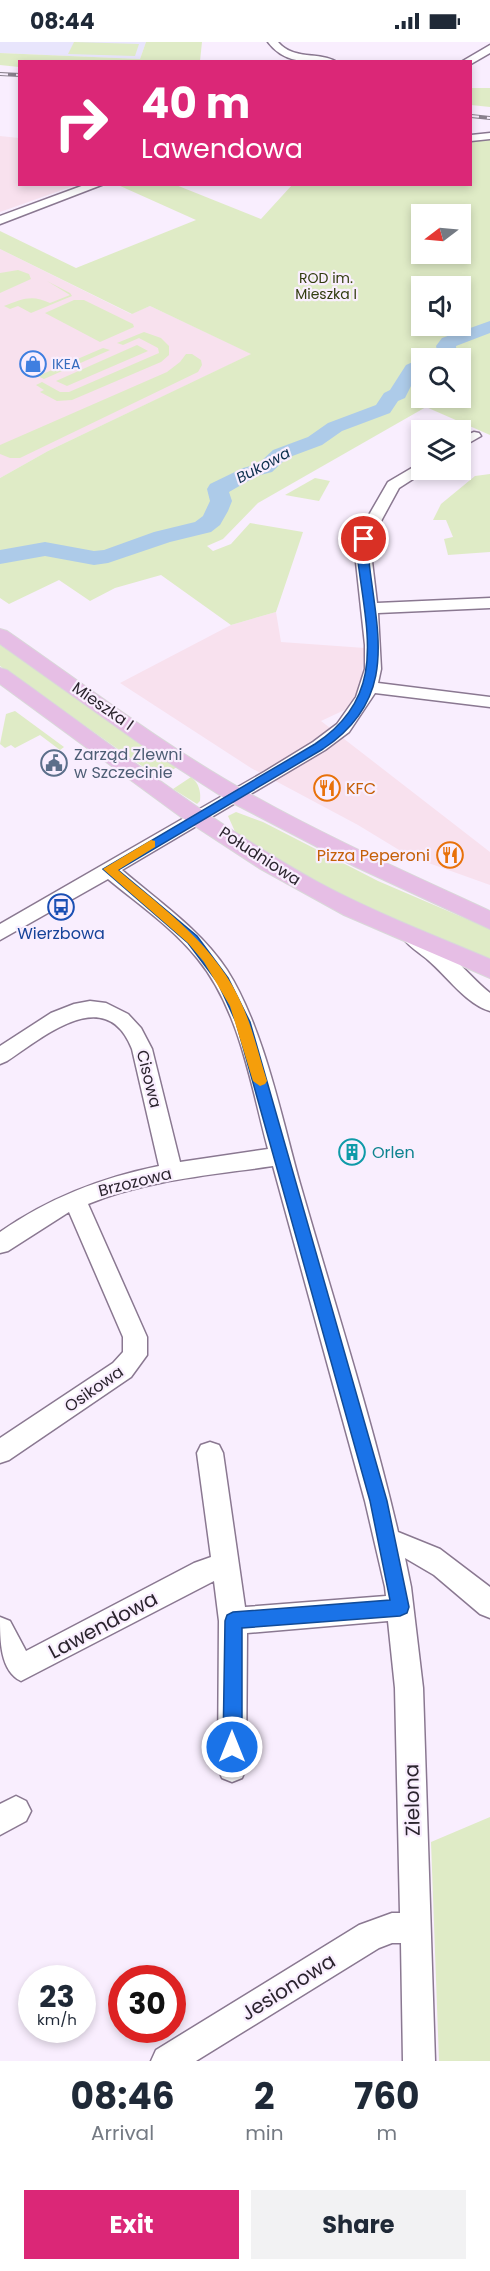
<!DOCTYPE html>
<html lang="en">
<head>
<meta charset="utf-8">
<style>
  :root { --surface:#fff; --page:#f2f2f3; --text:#1f2937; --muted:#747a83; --accent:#db2777 }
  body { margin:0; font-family:Poppins,sans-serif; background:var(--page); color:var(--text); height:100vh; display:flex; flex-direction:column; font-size:22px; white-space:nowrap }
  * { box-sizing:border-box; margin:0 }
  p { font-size:20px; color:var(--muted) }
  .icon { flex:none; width:33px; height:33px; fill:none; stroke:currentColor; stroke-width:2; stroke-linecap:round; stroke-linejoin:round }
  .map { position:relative; height:2019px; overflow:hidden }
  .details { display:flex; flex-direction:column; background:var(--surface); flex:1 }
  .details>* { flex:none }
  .banner { position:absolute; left:18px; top:18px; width:454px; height:126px; border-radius:0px; box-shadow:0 3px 9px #0003; background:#db2777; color:#fff; overflow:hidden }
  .needle { width:39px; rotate:254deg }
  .tools { position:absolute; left:411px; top:162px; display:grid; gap:12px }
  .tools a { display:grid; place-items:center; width:60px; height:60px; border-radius:0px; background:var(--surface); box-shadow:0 3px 9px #0003; font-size:30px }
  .speed { position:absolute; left:18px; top:1923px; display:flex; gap:12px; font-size:30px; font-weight:700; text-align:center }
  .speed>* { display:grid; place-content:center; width:78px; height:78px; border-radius:50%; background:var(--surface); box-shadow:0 3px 9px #0003; line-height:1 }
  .speed small { font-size:15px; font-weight:400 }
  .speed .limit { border:9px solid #d22; background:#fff; color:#111 }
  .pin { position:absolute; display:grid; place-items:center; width:51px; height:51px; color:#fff; margin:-26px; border:3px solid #fff; border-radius:50%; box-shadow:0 2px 6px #0007 }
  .me { position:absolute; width:66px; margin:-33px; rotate:0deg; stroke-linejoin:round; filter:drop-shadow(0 0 4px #0008) }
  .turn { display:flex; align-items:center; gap:21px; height:126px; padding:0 24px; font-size:27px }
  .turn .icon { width:78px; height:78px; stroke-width:2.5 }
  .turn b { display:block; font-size:42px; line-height:51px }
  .eta { display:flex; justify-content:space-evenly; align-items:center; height:102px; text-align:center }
  .eta b { font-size:36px; font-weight:700; line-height:42px }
  .primary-button { display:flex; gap:12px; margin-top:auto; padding:12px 24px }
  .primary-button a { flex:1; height:69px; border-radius:0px; background:var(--accent); color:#fff; font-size:24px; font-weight:700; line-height:69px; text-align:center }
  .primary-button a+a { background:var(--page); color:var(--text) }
  .status { display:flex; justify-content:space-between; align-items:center; height:42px; padding:0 30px; background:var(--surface); direction:ltr }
  .status svg { height:16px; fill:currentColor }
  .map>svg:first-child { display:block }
  .commercial { fill:#f8e1ee }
  .education { fill:#e8e5fc }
  .green { fill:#dfebc6; fill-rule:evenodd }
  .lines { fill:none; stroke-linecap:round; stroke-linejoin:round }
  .river { fill:#adcbe9; fill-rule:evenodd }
  .minor-casing { stroke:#8a7891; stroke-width:3 }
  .major-casing { stroke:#d9d8d9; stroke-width:2 }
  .minor { fill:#fff; fill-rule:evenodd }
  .major { fill:#e6bee5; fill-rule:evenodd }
  .rail-casing { stroke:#89808d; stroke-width:4 }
  .rail { stroke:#f9eefe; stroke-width:2; stroke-dasharray:8; stroke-linecap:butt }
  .route { fill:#1a73e8; stroke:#114b97; stroke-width:1.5 }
  .slow { fill:#f59e0b }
  .labels { text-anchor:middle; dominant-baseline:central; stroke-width:4.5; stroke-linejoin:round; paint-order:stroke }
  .far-park-label { font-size:14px; fill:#323c0f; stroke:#f9eefe }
  .far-shop-label { font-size:14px; fill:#366cbe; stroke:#f9eefe; text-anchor:start }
  .far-water-label { font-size:15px; font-style:italic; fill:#0b2e4c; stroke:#f9eefe }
  .street-label { font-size:16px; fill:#2b242e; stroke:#f9eefe }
  .service-label { font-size:16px; fill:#4e5e75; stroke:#f9eefe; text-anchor:start }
  .food-label { font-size:16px; fill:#c56008; stroke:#f9eefe; text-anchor:start }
  .transit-label { font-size:16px; fill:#164399; stroke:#f9eefe }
  .culture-label { font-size:16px; fill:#0d838f; stroke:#f9eefe; text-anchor:start }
  .near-street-label { font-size:20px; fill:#2b242e; stroke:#f9eefe }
</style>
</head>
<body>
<div class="status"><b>08:44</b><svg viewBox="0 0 49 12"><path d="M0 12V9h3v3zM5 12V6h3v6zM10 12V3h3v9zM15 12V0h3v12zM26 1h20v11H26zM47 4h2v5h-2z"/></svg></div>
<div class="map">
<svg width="490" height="2019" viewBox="0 0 490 2019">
  <rect width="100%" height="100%" fill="#f9eefe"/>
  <g class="commercial">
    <path d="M0,94L19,96L20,142L76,143L0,170Z"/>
    <path d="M0,207L131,272L150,264L252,312L48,409L0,436Z"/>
    <path d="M276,570L281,600L365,606L360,644L351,665L321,679L490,810V843L409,814L358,783L251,726L120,641L231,583Z"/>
  </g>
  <path class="education" d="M0,0H146L140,17L0,11Z"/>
  <g class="green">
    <path d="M74,0L139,2L135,14L68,12Z"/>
    <path d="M146,0H202L200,19L20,20L19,25L0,23V11L140,17Z"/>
    <path d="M471,46H490V65L471,63Z"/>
    <path d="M490,96V393L426,365L258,461L223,497L207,504L213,509L231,502L250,481L303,490L276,570L231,583L161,533L115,546L90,559L59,538L9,562L0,556V436L48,409L251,312L150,264L132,272L0,207V189L76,226L196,178L118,143H176L261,177L292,143L471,142V97ZM422,172H460V212H422ZM422,244H460V284H422ZM422,316H460V356H422Z"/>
    <path d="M18,228L29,232L31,237L0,251V231Z"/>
    <path d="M47,239L70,251L72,254L31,271L18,264L10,267L4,264C22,257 32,252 50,261L70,253Z"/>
    <path d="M74,258H84L133,282L134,285L100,300L45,271Z"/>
    <path d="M144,290L161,296L169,304V313L161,320L72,358L57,359L40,350L44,348L36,343L42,340L60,350H69L159,311L158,306L139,296L123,303L117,301Z"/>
    <path d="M137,303L148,309L67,344L56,339Z"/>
    <path d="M103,306L110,308L44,337L38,334Z"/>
    <path d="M186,312H192L201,318L202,323L198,330L20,416H10L0,412V403L167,330L180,320Z"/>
    <path d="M490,432V510L448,513L444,497L453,495L446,478H433L441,462L475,434Z"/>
    <path d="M315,436L330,439L319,459L285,453Z"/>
    <path d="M0,602L177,725L159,736L0,624Z"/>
    <path d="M15,669L64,705L60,708L40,693L15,706L11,703L5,706L0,702L6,672Z"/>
    <path d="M191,735C199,741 201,750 200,759L197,762L173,747Z"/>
    <path d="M236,770L263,780L378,839L490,887V920L347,859L237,794L228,774Z"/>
    <path d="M490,1775V2019H439L431,1800Z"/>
  </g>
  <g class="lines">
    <g class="river">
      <path d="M490,279V291L456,304L457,316H439L436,304L442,296Z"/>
      <path d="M422,316V330L416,334L405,356L398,359L390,371L342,389L322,403L287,416L272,430L257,434L229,450L232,459L228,469L220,483L211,490L170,500L108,521L94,523L45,514L0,522V508L45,500L94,509L104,508L154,490L195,480L203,474L210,459L207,447L210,442L243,426L258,422L273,408L308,395L328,381L376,363L384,351L390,348L406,323Z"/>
    </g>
    <g class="minor-casing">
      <g id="minor">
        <path d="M268,0H278C294,19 319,9 337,20C311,20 285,23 268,0Z"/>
        <path d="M490,3V11L471,22V20H461Z"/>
        <path d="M490,91V97L471,99V93Z"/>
        <path d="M87,142H104L0,182V174Z"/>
        <path d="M474,390L479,391L481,394L460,406V396Z"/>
        <path d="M422,420V428H427L399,446L374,492L371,511L377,561L490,556V566L378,571L381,627L378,641L490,655V665L375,651L349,690L325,708L122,828C159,860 200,887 227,928C264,986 282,1078 301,1145C334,1260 371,1374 398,1490L440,1507L490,1545V1576L480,1572L434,1533L405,1516L411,1545L423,1646L435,2019H403L401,1901H392L379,1906L196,2019H151L156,2008L359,1883L392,1871H400L395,1646L388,1579L247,1591L246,1726L242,1736L232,1740L222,1736L218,1726L219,1579L214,1539L21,1639C0,1629 0,1598 0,1575L10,1579L26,1609L194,1521L211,1515L197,1411L201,1403L210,1400L219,1403L223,1411L245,1565L386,1554L385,1545L365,1459L273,1124C211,1133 146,1138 88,1162L147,1295V1313L131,1335L9,1418L0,1421V1396L113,1321L123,1310V1295L69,1170L8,1209L0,1211V1190C49,1156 100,1136 159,1124L132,1007C106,940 42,996 7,1019L0,1022V1004L51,971L74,962L90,959L106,961L128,972L141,986L152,1007L180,1120L268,1107C251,1044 240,968 197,916C172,885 138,862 108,837L0,898V882L264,730L313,700L337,682L356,655L365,627V603L355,511L358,492L388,440Z"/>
        <path d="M413,889C443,898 466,932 490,951V969C466,962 447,934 428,918C420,911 409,905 403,896L406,891Z"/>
        <path d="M16,1754L26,1759L31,1769L26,1779L0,1793V1762Z"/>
      </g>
    </g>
    <g class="major-casing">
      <g id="major">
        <path d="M0,587L7,589C85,643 162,702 245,749C324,794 408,831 490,869V887L354,824L229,759L139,701L0,602Z"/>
        <path d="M0,626L7,628C108,700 206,778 316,839C371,869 431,892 490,917V936L344,873L259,826L181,775L0,642Z"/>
      </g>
    </g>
    <use href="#minor" class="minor"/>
    <use href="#major" class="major"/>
    <g class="rail-casing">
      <g id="rail">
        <path d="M0,32L20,33"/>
        <path d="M471,74L490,76"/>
      </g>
    </g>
    <use href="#rail" class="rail"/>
  </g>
  <path class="route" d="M364,494L369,497L368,511C376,589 401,655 323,707L118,828L197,894L228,936L250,980L387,1459L409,1565L407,1571L400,1574L242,1586V1705L239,1712L232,1715L226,1712L223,1705L225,1579L227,1573L233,1570L390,1558L370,1459L236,980L218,941L188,901L103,827L315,702C390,653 365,586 357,511L359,497Z"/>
  <path class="slow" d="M151,798L155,799V805L118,828C165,868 218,905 243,965C253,988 259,1014 267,1039L265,1042L260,1044L253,1039L230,964L204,920L188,901L103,827Z"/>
  <defs>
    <g id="shop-ring" transform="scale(1.35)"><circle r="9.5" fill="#f9eefe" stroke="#3f7fe0" stroke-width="1.5"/><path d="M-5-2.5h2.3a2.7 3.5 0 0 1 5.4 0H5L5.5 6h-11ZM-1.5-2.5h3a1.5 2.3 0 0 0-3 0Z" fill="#3f7fe0"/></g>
    <g id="civic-ring" transform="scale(1.35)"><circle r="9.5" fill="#f9eefe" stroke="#5c6f8a" stroke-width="1.5"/><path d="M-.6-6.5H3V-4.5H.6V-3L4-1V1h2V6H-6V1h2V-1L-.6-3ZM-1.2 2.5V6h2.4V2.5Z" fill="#5c6f8a"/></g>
    <g id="restaurant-ring" transform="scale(1.35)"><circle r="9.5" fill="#f9eefe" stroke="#e8710a" stroke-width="1.5"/><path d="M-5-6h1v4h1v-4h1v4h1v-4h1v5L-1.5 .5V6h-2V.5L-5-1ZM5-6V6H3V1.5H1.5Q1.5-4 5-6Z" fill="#e8710a"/></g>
    <g id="bus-ring" transform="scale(1.35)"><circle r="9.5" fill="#f9eefe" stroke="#1a4fb4" stroke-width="1.5"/><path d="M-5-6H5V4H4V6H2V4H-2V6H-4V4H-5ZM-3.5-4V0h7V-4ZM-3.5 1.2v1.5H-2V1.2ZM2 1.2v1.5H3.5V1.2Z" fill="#1a4fb4"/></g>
    <g id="building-ring" transform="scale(1.35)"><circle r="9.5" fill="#f9eefe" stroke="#0f9aa8" stroke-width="1.5"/><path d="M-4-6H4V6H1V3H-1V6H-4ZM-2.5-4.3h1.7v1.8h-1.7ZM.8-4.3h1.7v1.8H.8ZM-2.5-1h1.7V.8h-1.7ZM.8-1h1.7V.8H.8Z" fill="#0f9aa8"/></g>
  </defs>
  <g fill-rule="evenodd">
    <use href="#shop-ring" x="33" y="322"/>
    <use href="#civic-ring" x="54" y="721"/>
    <use href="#restaurant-ring" x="327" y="746"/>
    <use href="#restaurant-ring" x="450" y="813"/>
    <use href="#bus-ring" x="61" y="865"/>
    <use href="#building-ring" x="352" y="1110"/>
  </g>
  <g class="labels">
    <g class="far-park-label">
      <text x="326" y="236">ROD im.<tspan x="326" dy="16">Mieszka I</tspan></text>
    </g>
    <g class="far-shop-label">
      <text x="52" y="322">IKEA</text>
    </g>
    <g class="far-water-label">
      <text transform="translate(263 423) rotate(-28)">Bukowa</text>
    </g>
    <g class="street-label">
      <text transform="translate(103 664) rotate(35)">Mieszka I</text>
      <text transform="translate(260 814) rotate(33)">Południowa</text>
      <text transform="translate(149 1037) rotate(76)">Cisowa</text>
      <text transform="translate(135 1140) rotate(-14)">Brzozowa</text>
      <text transform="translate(94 1347) rotate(-35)">Osikowa</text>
    </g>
    <g class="service-label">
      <text x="74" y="712">Zarząd Zlewni<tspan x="74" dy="18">w Szczecinie</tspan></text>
    </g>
    <g class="food-label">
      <text x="346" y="746">KFC</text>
      <text x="430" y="813" text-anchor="end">Pizza Peperoni</text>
    </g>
    <g class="transit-label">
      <text x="61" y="891">Wierzbowa</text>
    </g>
    <g class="culture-label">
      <text x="372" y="1110">Orlen</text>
    </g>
    <g class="near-street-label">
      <text transform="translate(103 1583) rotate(-28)">Lawendowa</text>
      <text transform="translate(412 1758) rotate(-91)">Zielona</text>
      <text transform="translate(288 1945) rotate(-32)">Jesionowa</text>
    </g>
  </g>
</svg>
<div class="tools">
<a><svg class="needle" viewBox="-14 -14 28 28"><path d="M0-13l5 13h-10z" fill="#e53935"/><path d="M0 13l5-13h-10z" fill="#747a83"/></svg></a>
<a><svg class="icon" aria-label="sound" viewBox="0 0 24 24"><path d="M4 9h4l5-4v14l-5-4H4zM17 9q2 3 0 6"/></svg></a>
<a><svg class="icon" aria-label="search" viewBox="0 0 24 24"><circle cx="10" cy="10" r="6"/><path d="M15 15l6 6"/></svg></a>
<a><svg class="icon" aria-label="layers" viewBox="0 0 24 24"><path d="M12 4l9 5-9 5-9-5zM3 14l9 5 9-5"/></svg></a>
</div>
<div class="speed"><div>23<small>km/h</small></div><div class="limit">30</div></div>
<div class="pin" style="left:364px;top:497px;background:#d93025"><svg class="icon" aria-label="arrive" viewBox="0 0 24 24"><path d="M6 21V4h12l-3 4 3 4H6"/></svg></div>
<svg class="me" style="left:232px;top:1705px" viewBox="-20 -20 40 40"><circle r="17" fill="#1a73e8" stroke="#fff" stroke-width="3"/><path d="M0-11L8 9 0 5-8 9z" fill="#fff"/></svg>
<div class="banner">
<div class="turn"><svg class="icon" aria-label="right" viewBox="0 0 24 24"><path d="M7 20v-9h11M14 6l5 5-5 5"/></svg><div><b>40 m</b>Lawendowa</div></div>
</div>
</div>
<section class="details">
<div class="eta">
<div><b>08:46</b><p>Arrival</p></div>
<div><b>2</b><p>min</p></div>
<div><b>760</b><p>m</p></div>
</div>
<div class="primary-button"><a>Exit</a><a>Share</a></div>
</section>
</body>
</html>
